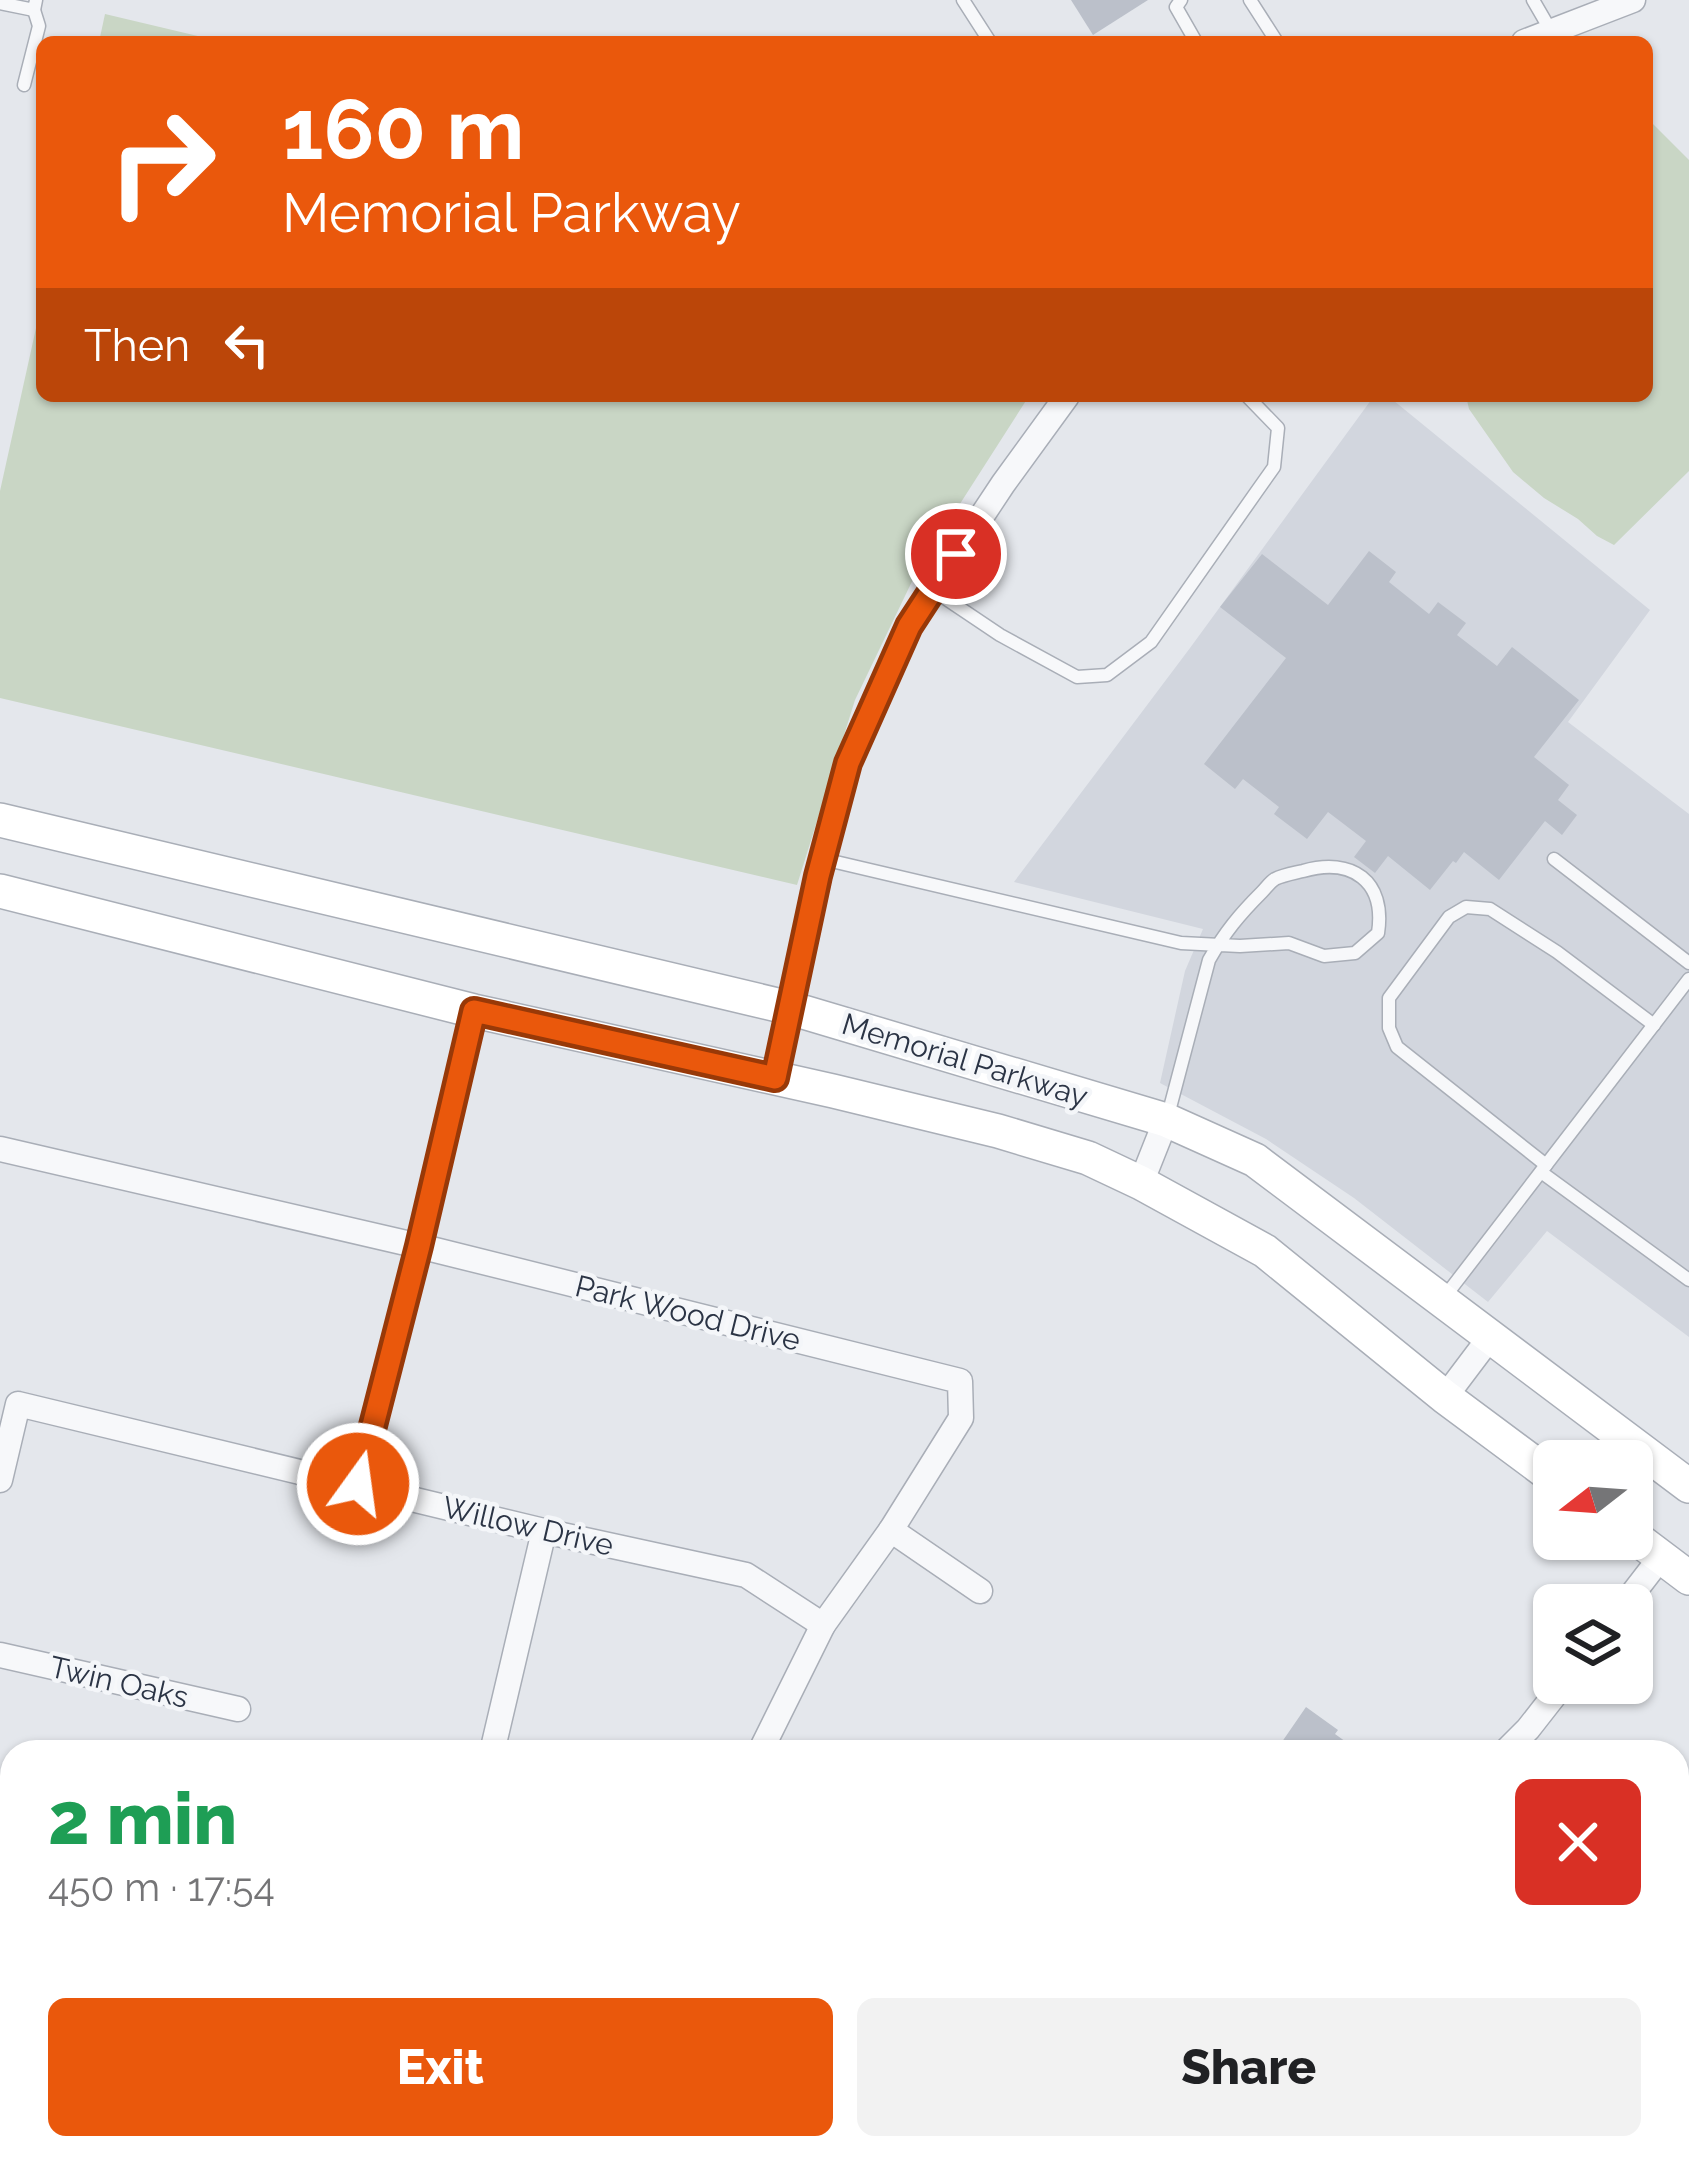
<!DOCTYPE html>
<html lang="en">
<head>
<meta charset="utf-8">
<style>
  :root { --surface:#fff; --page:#f2f2f2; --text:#202124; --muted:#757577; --accent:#ea580c }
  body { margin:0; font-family:Raleway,sans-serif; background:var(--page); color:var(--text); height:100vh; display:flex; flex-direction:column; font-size:45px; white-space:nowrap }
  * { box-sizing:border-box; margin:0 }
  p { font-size:39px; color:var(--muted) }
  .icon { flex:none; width:66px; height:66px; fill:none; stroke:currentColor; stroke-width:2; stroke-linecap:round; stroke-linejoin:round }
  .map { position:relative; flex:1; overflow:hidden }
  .panel { position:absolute; left:0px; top:1740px; width:1689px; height:420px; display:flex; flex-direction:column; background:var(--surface); border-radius:36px 36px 0 0; box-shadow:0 3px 9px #0004 }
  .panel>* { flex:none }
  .top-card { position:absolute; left:36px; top:36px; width:1617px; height:366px; border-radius:18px; box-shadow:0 3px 9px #0004; background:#ea580c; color:#fff; overflow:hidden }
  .needle { width:78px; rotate:253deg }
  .fabs { position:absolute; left:1533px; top:1440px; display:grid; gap:24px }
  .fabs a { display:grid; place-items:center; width:120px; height:120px; border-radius:18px; background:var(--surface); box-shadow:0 3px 9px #0004; font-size:60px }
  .pin { position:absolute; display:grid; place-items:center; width:102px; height:102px; color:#fff; margin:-51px; border:6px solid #fff; border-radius:50%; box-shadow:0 3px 12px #0007 }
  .me { position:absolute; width:132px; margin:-66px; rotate:14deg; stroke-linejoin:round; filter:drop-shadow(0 0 9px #0008) }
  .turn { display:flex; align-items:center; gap:42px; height:252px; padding:0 48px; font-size:54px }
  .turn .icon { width:156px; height:156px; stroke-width:2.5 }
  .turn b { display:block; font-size:84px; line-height:102px }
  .then { display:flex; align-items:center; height:114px; padding:0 48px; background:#0003; gap:24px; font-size:45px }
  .round { display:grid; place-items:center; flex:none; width:126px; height:126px; border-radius:18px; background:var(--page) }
  .headline { display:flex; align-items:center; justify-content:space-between; height:204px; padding:0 48px }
  h1 { font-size:72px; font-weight:800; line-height:90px; color:#1e9e55 }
  .button { display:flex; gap:24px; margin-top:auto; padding:24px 48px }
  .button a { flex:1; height:138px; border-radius:18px; background:var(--accent); color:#fff; font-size:48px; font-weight:800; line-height:138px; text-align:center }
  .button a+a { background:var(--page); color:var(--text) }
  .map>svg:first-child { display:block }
  .built { fill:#d2d6de }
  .green { fill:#c9d6c5 }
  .building { fill:#bbc0ca }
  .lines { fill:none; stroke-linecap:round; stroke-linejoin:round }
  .lane-casing { stroke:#a9aeb7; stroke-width:15 }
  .street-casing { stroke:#a9aeb7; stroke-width:27 }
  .secondary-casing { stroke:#a9aeb7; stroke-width:36 }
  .lane { stroke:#f7f8fa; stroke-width:12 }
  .street { stroke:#f7f8fa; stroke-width:24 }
  .secondary { stroke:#fff; stroke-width:33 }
  .route-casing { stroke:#983908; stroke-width:30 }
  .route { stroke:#ea580c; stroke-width:21 }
  .labels { text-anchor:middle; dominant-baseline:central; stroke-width:9; stroke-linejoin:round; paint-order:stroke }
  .street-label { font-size:30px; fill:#2b3445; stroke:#f4f6f9 }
</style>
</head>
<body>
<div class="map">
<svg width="1689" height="2160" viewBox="0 0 1689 2160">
  <rect width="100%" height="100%" fill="#e4e7ec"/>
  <path class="built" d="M1374,396H1388L1650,610L1568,722L1689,814V1337L1547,1231L1488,1302L1354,1198L1266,1139L1160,1083L1185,971L1203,929L1014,882L1190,648Z"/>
  <g class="green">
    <path d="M105,14L223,42H99Z"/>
    <path d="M1647,118L1689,160V471L1614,545L1597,536L1578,519L1544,498L1513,472L1469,409L1466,396H1647Z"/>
    <path d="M42,301V396H1029L917,571L855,700L797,885L0,698V491Z"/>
  </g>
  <g class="building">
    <path d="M1071,0H1148L1093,35Z"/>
    <path d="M1369,551L1396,572L1389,582L1429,614L1438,602L1466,623L1457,635L1497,666L1512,647L1579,700L1534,757L1569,785L1558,800L1577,815L1562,835L1545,821L1499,880L1464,852L1456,863L1453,861L1430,890L1388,856L1375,873L1354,857L1366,841L1328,812L1307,839L1274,814L1279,807L1243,779L1235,789L1204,764L1286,658L1220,607L1262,554L1328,605Z"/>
    <path d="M1306,1707L1338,1730L1335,1734L1360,1752H1275Z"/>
  </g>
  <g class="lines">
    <g class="lane-casing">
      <g id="lane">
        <path d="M963,0L990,42"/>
        <path d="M1181,0L1176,7L1196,42"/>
        <path d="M1250,0L1277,42"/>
        <path d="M1533,0L1551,31"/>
        <path d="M0,3L34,10L36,0"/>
        <path d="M24,85L39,26L34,10"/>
        <path d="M933,590L1000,635L1077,677L1107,675L1151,642L1257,491L1274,467L1278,428L1247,396"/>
        <path d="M823,859L1181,943L1240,946L1289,943L1324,956L1355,953L1378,933C1386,881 1352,857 1303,871C1295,873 1283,875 1275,879C1270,882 1266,888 1262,892C1239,915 1225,932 1209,960L1167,1119"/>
        <path d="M1554,859L1689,963"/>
        <path d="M1546,1165L1397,1047L1389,1028V998L1449,917L1466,907L1490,909L1557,952L1654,1025"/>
        <path d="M1541,1172L1689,1280"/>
        <path d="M1443,1299L1689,979"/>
      </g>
    </g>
    <g class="street-casing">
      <g id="street">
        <path d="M1524,42L1633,0"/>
        <path d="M775,1078L819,876L848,763L909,626L1003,484L1067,396"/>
        <path d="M0,1149L419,1246L960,1381L961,1418L891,1530L823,1625L760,1752"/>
        <path d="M1141,1183L1166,1120"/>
        <path d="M1445,1397L1491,1336"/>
        <path d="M0,1480L18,1404L544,1531L746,1575L823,1625"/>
        <path d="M358,1484L419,1246L474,1011"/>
        <path d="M891,1530L980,1591"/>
        <path d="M1624,1605L1661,1557"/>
        <path d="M0,1655L238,1709"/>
        <path d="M492,1752L544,1531"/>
        <path d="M1505,1752L1528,1729L1564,1683"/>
        <path d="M0,1907L12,1909"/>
        <path d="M958,2148L977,2160"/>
        <path d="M1608,2148L1625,2160"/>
        <path d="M1073,2160L1082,2148"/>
      </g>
    </g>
    <g class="secondary-casing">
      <g id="secondary">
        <path d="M0,820L790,1008L1166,1120L1255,1160L1689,1486"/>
        <path d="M0,891L474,1011L833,1091L998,1131L1088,1158L1141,1183L1265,1251L1445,1397L1554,1478"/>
        <path d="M1632,1535L1689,1578"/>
      </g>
    </g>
    <use href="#lane" class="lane"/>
    <use href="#street" class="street"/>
    <use href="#secondary" class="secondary"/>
  </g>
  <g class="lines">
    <g class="route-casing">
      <path id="route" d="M358,1484L419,1246L474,1011L775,1078L818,876L848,763L909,626L956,554"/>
    </g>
    <use href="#route" class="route"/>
  </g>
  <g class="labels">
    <g class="street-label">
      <text transform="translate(965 1060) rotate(17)">Memorial Parkway</text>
      <text transform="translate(688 1313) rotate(14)">Park Wood Drive</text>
      <text transform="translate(528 1526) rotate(13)">Willow Drive</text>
      <text transform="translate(119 1682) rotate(13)">Twin Oaks</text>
    </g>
  </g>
</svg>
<div class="fabs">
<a><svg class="needle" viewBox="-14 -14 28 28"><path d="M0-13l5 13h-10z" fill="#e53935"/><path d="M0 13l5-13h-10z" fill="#757577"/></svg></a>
<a><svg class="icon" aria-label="layers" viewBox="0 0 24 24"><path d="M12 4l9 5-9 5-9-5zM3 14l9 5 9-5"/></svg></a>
</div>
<div class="pin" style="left:956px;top:554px;background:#d93025"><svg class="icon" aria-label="arrive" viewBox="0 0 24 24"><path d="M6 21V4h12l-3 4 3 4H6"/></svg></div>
<svg class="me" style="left:358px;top:1484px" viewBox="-20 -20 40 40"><circle r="17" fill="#ea580c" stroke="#fff" stroke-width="3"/><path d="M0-11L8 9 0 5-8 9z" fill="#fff"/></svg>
<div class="top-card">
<div class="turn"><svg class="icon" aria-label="right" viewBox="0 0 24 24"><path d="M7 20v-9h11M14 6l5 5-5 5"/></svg><div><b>160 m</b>Memorial Parkway</div></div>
<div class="then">Then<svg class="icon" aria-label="left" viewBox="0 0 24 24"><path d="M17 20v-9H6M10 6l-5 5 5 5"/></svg></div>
</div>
<section class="panel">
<div class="headline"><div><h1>2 min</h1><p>450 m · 17:54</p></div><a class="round" style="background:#d93025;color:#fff"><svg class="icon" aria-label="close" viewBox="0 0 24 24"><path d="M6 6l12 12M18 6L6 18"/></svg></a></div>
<div class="button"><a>Exit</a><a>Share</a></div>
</section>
</div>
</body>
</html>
